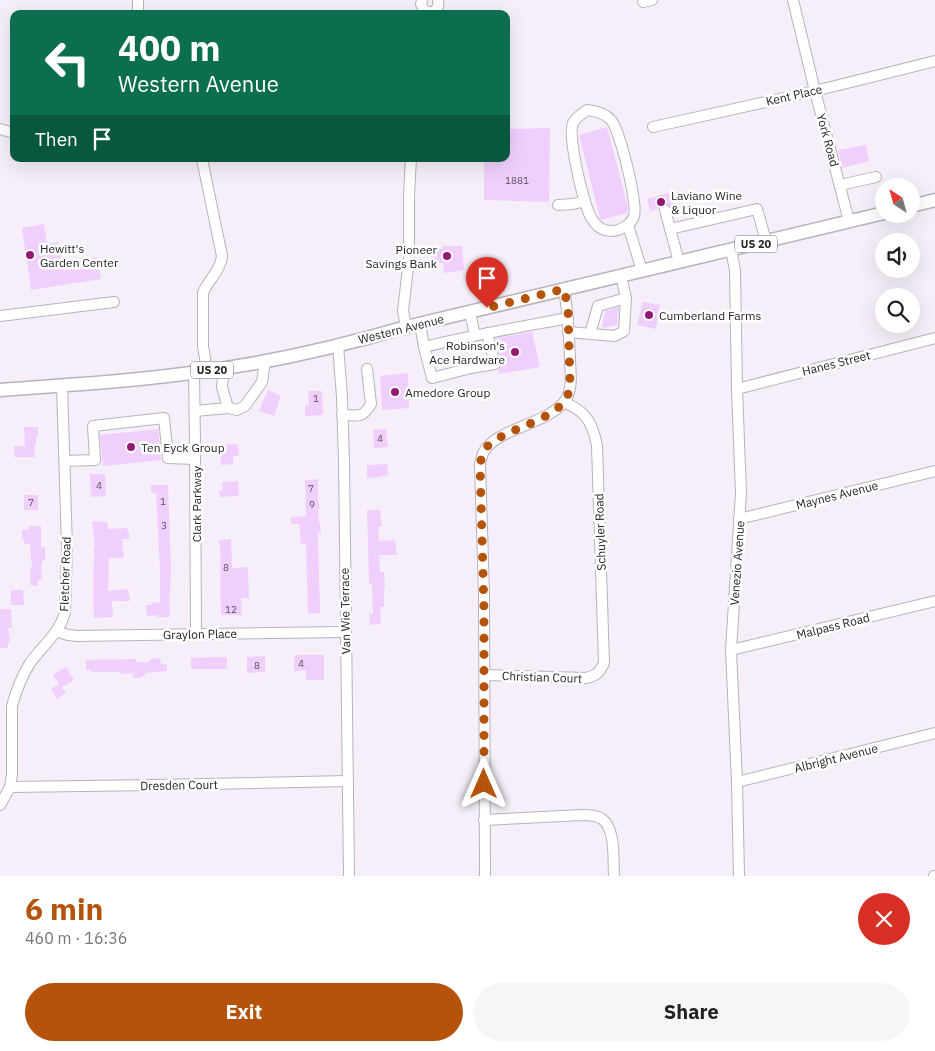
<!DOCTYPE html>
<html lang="en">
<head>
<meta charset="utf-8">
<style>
  :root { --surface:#fff; --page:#f6f6f6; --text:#222; --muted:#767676; --accent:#b45309 }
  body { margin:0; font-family:"IBM Plex Sans",sans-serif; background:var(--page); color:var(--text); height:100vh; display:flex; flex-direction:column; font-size:19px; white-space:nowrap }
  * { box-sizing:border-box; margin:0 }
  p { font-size:16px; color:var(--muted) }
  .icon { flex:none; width:28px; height:28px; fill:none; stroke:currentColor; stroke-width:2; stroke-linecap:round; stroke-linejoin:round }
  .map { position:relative; height:876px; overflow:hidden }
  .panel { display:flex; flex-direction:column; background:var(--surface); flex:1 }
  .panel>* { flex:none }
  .banner { position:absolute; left:10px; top:10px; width:500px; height:152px; border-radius:10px; box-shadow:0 5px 20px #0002; background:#0b6e4f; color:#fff; overflow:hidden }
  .needle { width:32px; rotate:324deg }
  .buttons { position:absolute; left:875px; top:178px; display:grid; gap:10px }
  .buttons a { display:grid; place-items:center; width:45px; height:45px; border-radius:50%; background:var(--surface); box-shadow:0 5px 20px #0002; font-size:25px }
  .pin { position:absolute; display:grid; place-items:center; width:42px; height:42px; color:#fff; margin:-51px -21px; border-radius:50% 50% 50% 0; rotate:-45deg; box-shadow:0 0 5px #0007 }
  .pin .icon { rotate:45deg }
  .me { position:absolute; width:55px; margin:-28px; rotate:0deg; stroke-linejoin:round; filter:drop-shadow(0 0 4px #0008) }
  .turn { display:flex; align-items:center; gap:18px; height:105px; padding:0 25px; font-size:22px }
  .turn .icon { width:65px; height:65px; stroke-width:2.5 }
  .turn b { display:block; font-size:35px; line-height:42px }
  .then { display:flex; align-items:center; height:48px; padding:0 25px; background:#0003; gap:10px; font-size:19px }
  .round { display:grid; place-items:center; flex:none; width:52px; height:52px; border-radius:26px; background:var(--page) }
  .headline { display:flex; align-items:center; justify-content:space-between; height:85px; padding:0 25px }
  h1 { font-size:30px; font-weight:700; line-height:38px; color:var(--accent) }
  .action { display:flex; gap:10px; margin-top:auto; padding:10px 25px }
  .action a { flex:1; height:58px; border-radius:30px; background:var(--accent); color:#fff; font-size:20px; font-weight:700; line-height:58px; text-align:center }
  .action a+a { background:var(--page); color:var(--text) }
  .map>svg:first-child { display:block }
  .building { fill:#f0cffd }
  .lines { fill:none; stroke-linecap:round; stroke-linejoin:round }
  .minor-casing { stroke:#b9b2bc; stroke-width:12 }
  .major-casing { stroke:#b9b2bc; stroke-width:15 }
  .minor { stroke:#fff; stroke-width:10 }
  .major { stroke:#fff; stroke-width:12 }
  .route { stroke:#b45309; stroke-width:9; stroke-dasharray:0 16.2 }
  .poi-dot { fill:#931873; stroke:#fff; stroke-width:2 }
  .labels { text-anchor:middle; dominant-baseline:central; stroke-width:5; stroke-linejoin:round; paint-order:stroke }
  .number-label { font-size:10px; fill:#584e5c }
  .shield { fill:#fff; stroke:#666568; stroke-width:1 }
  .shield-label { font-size:11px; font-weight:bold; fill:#252327 }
  .street-label { font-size:12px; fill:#252327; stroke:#fff }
  .poi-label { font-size:12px; fill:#252327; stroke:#fff; text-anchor:start }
</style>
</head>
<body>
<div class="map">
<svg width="935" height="876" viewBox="0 0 935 876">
  <rect width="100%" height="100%" fill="#f6eff9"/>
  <g class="building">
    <path d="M607,127L627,203L628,209L627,213L602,220L600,218L579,135Z"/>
    <path d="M550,128L549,202L484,200V159H506V129Z"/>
    <path d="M866,145L869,161L842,168L838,150Z"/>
    <path d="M672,192L675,205L670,206L667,204L664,203L660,206L658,209L650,211L647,199Z"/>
    <path d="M44,224L47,244L59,242L62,263L98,257L101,279L31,290L22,228Z"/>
    <path d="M442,246H462L464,270L444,273L443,263H432L431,249H443Z"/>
    <path d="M643,302L660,305L656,329L637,325Z"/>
    <path d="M619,307L617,325L602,328L605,311Z"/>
    <path d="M532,332L540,367L499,374L498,370L501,366L502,363L496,338Z"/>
    <path d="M408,373L409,408L382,410L380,376Z"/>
    <path d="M268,390L281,396L274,416L259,411Z"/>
    <path d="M308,391H322L323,415L305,416V405H309Z"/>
    <path d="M24,427H38V437H36V446H34L35,457H14V446H25Z"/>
    <path d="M158,429L161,460L103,466L100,435Z"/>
    <path d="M386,429L388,447L374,448L373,430Z"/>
    <path d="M238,444L239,456H233V464L221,465L220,445Z"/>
    <path d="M387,464L388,475L382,476V477L367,478V465Z"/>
    <path d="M90,474H105L106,496L91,497Z"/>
    <path d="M318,479V500L320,509H318L319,523H320L321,533H318L320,613L308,614L306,543L301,544L299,524H291V517L306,516L305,480Z"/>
    <path d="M238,481L239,496L220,497L219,490H223L222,482Z"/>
    <path d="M151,485H168L171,568L170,593L169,594L170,617H157V615L147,616L146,605H151L152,603L160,602V569L156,493H151Z"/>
    <rect x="24" y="495" width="14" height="15"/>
    <path d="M367,510H380L382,527H378L379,541L395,540L397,555H379L380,572H384L385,589H384V607H380L381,624L370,625L369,614H373L372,584H369Z"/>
    <path d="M92,521L107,522L108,529L127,528L128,532H129V539H122L124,558H109L108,591L128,589L130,601H112L113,617L94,618L93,588H94L93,567H94V547H95Z"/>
    <path d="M29,526H41V547H45V560H42L43,565H41L42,580H38V586L30,585V568H32L30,544H24V539H22V530H29Z"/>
    <path d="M231,539L232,568L248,567L249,598H241L242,615H221L220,560H221L219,540Z"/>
    <path d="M11,590H23L24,605H11Z"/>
    <path d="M0,609H11L12,628H8L10,643H8V648H0Z"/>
    <path d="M299,655H324V680H306V670L294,671V656Z"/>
    <path d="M265,656V672L247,673V657Z"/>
    <path d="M213,657H227V669H191V658Z"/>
    <path d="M160,658L161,664H167V671L145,673V676H141V678H133V673L120,674V672H91V670H86V660L136,659V662L147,663L151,659Z"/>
    <path d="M66,667L74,680L62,687L66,693L57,699L51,689L59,684L53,675Z"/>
  </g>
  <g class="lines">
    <g class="minor-casing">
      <g id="minor">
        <path d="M138,0V14"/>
        <path d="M422,0L421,4L423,9C432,16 440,10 438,0"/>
        <path d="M793,0L815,91L849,221"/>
        <path d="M643,2L652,0"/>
        <path d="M587,110C596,111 605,113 611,120C620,130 638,204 634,216C632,223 624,228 618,230C607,233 598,229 592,219C584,208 567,135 573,123C576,117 582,114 587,110Z"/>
        <path d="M653,127L815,91L935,61"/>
        <path d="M0,129L14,133"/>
        <path d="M202,159L222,256C221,270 208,280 203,293V346L207,371"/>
        <path d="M840,185L876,177"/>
        <path d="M558,205L573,204L585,201"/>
        <path d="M665,210L679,262"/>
        <path d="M628,225L642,271"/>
        <path d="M670,229L757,209L766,241"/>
        <path d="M731,250L735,270L737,389L741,493L731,650L737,782L739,876"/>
        <path d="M621,276L626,298"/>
        <path d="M470,313L475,335"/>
        <path d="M0,316L114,302"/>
        <path d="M420,324L424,347"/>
        <path d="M406,327L403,311L409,259V194L411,159"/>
        <path d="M568,332L615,336L624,331L626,298L598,306L590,334"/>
        <path d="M487,333L495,364L471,368L432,378L424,347C472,335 520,327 568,318"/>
        <path d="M338,345L342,397L344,461L349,876"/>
        <path d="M224,368L222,387L228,408L237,410L245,406L262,382L265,361"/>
        <path d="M194,373L195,443L196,635"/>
        <path d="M737,389L935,338"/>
        <path d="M195,411L228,408"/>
        <path d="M342,415C359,415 362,419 371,404L367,369"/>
        <path d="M65,461L95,460L93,426L164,418L168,458L195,459"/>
        <path d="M739,519L935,471"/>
        <path d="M56,631L68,635L77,636L345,632"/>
        <path d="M731,650L935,601"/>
        <path d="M485,675L586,678C596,676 600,672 604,663L597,446C595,435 591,421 582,413C577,408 570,405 564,402"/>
        <path d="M737,782L935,733"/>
        <path d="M10,787L154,785L348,781"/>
        <path d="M0,805L10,787L12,775V706C16,691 22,676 30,663C42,646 60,633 65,612L67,548L62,385"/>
        <path d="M484,820L582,815C588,815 597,815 602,819C616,829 613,860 614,876"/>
        <path d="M485,876L484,594L480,464C481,460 482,456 483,453C496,428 546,425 564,402C567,399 569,393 570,388C572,379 570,368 570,358C569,334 568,312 564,289"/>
        <path d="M934,876H935"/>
      </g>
    </g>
    <g class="major-casing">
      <g id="major">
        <path d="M911,206L935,200"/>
        <path d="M0,390C68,385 137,381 205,371C273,362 341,346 406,327L884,213"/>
      </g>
    </g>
    <use href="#minor" class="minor"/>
    <use href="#major" class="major"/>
  </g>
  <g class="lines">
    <path class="route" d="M484,784V610L480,464C481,460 482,456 483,452C488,443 499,438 508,433C524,426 556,415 565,400C569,394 570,388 570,382L568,308L564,289L487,308"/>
  </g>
  <g class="poi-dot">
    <circle cx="661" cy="202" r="5"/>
    <circle cx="30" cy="255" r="5"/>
    <circle cx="447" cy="256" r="5"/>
    <circle cx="649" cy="315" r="5"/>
    <circle cx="515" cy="352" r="5"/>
    <circle cx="395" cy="392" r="5"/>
    <circle cx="131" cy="447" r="5"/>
  </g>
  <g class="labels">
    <g class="number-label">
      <text x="517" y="180">1881</text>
      <text x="316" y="398">1</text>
      <text x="380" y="438">4</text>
      <text x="99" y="485">4</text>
      <text x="311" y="488">7</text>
      <text x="163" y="501">1</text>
      <text x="31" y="502">7</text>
      <text x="312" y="504">9</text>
      <text x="164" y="525">3</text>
      <text x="226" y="567">8</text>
      <text x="231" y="609">12</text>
      <text x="301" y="663">4</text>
      <text x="257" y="665">8</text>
    </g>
    <g class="shield">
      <rect x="735" y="235.5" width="42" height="17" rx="4"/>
      <rect x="191" y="361.5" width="42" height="17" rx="4"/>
    </g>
    <g class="shield-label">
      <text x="756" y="244">US 20</text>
      <text x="212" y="370">US 20</text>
    </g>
    <g class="street-label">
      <text transform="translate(794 95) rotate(-13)">Kent Place</text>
      <text transform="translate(828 140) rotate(75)">York Road</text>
      <text transform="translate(401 329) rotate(-14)">Western Avenue</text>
      <text transform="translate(836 363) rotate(-14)">Hanes Street</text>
      <text transform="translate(837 495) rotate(-14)">Maynes Avenue</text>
      <text transform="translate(196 504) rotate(-90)">Clark Parkway</text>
      <text transform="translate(600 532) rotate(-92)">Schuyler Road</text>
      <text transform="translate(737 563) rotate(-86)">Venezio Avenue</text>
      <text transform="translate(65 574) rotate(-88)">Fletcher Road</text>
      <text transform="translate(345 611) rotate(-91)">Van Wie Terrace</text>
      <text transform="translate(833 626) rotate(-14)">Malpass Road</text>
      <text transform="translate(200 634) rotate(-1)">Graylon Place</text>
      <text transform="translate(542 677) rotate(2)">Christian Court</text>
      <text transform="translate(836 758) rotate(-14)">Albright Avenue</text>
      <text transform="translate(179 785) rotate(-1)">Dresden Court</text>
    </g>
    <g class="poi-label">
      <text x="671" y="195">Laviano Wine<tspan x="671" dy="14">&amp; Liquor</tspan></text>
      <text x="40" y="248">Hewitt's<tspan x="40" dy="14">Garden Center</tspan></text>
      <text x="437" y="249" text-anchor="end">Pioneer<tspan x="437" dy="14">Savings Bank</tspan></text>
      <text x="659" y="315">Cumberland Farms</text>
      <text x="505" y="345" text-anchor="end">Robinson's<tspan x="505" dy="14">Ace Hardware</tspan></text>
      <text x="405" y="392">Amedore Group</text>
      <text x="141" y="447">Ten Eyck Group</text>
    </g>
  </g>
</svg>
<div class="buttons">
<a><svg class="needle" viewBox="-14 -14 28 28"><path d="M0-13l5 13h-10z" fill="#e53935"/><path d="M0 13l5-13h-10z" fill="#767676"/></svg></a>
<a><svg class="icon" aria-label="sound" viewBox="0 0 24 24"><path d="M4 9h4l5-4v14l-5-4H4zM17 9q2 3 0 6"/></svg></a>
<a><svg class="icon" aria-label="search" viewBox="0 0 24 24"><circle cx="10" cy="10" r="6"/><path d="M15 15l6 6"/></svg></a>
</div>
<div class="pin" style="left:487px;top:308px;background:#d93025"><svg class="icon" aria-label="arrive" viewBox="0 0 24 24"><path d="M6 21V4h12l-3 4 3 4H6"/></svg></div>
<svg class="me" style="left:484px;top:784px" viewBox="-20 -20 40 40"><path d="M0-17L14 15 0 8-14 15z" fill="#b45309" stroke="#fff" stroke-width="4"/></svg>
<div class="banner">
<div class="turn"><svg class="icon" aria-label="left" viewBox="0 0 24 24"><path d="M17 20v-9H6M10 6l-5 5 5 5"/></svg><div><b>400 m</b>Western Avenue</div></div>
<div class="then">Then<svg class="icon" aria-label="arrive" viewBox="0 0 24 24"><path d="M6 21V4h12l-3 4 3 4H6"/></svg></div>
</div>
</div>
<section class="panel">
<div class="headline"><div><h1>6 min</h1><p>460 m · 16:36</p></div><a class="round" style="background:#d93025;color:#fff"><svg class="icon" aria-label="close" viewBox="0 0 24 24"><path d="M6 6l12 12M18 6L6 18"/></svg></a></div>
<div class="action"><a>Exit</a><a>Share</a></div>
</section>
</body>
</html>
